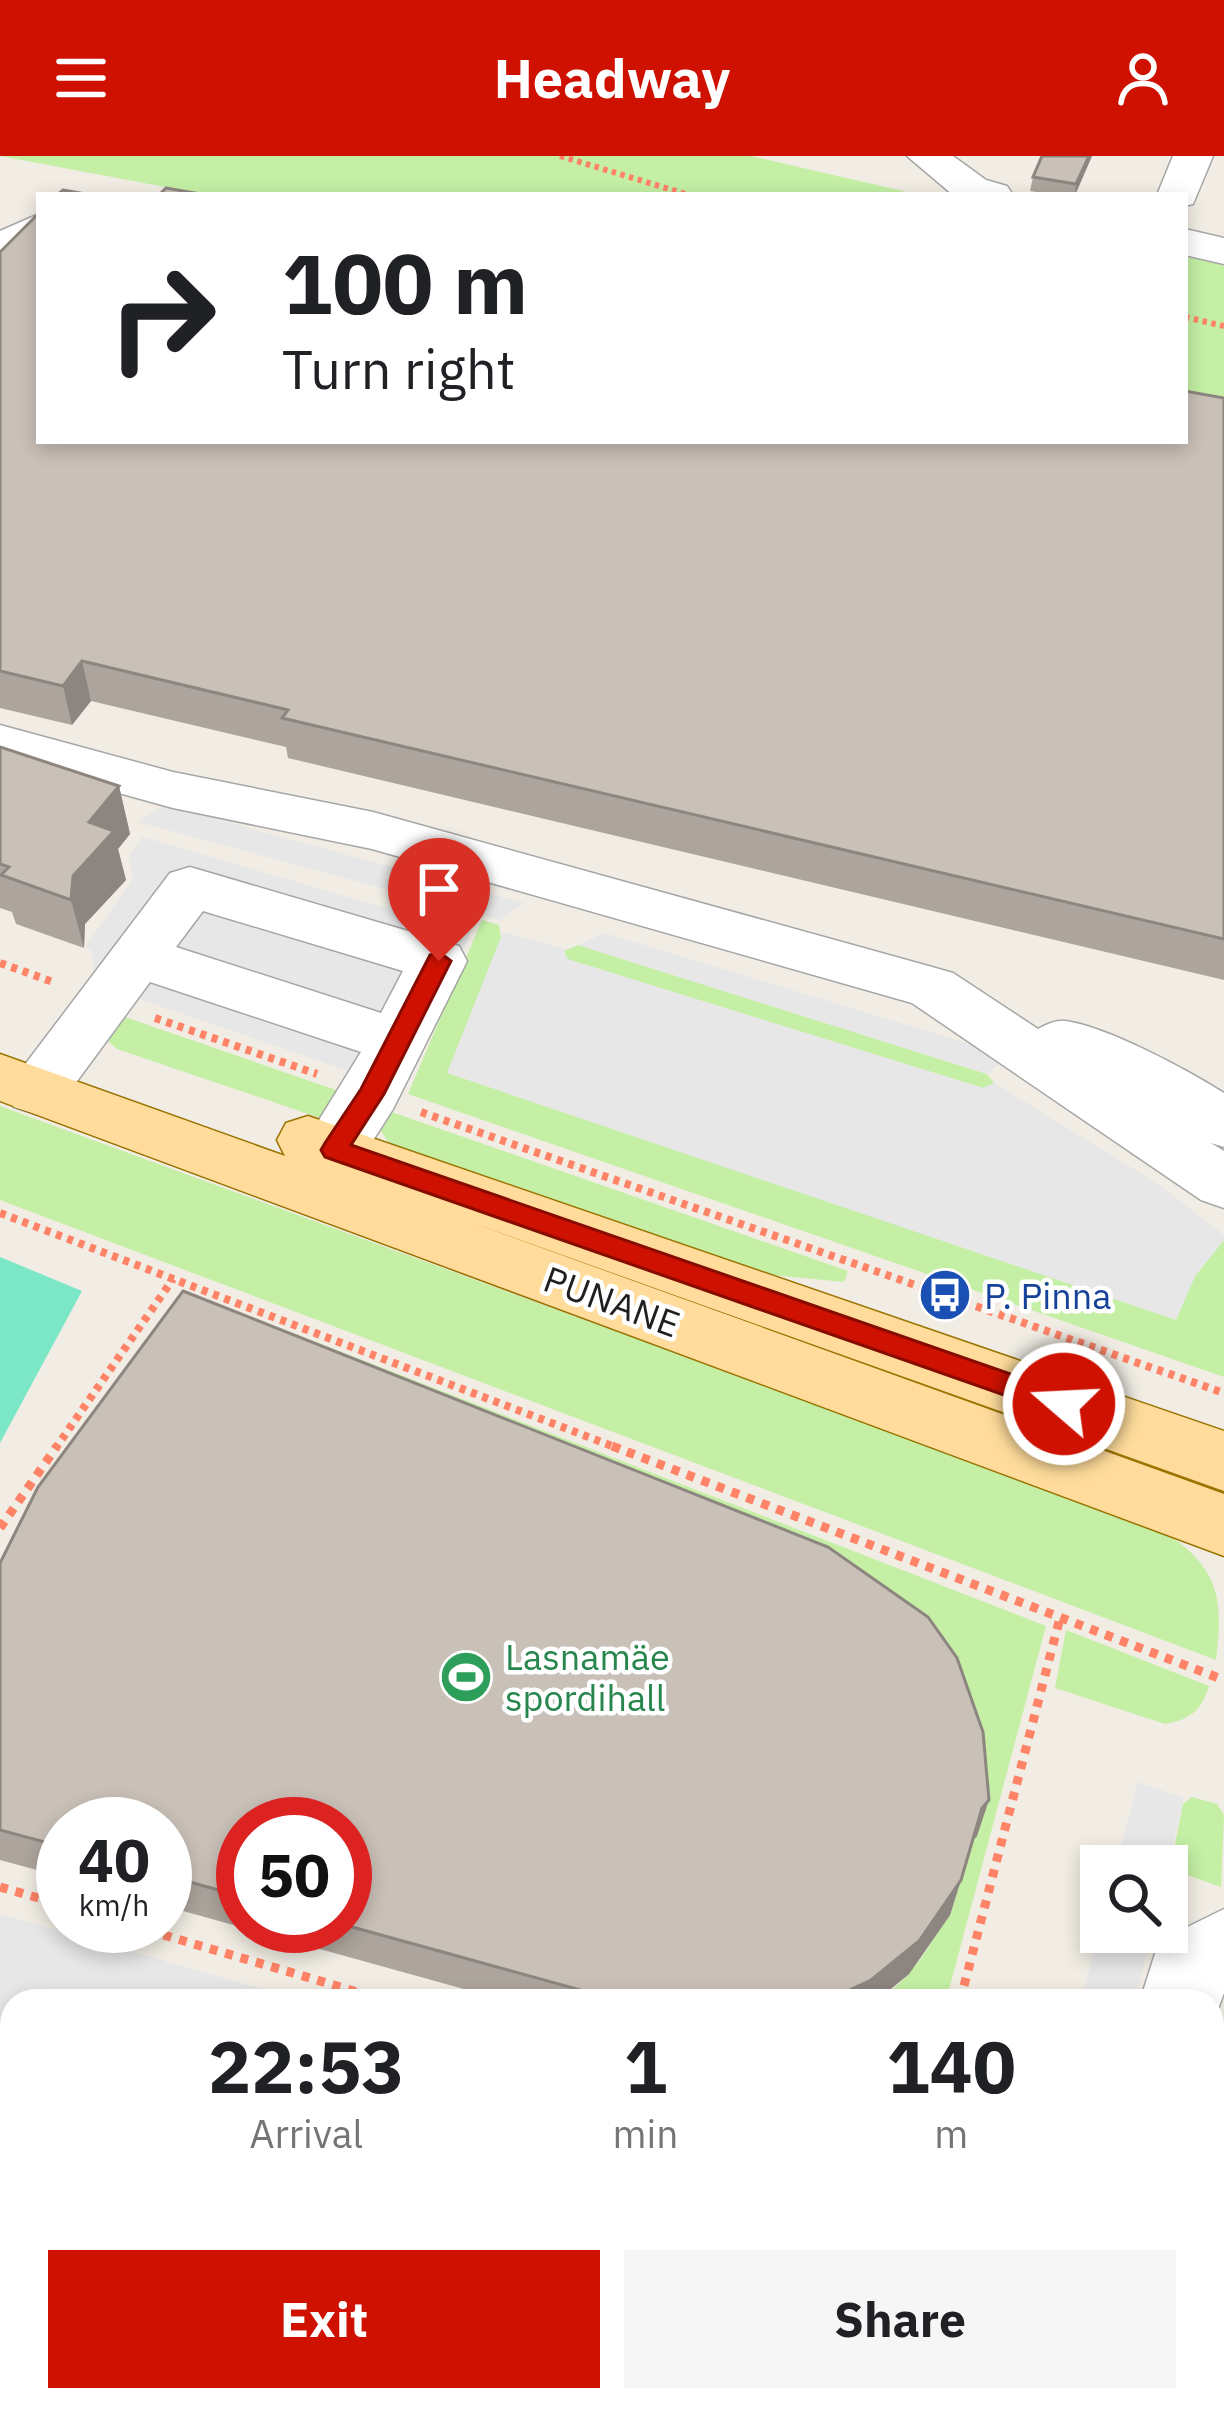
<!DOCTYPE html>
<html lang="en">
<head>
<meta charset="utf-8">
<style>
  :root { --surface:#fff; --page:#f6f6f6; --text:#202124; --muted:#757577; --accent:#ce1100 }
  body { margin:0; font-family:"IBM Plex Sans",sans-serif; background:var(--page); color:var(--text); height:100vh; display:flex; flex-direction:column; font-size:45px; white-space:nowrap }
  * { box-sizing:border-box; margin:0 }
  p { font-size:39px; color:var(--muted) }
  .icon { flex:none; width:66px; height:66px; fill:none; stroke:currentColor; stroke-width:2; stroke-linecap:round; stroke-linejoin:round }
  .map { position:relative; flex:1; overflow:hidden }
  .drawer { position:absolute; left:0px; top:1833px; width:1224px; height:423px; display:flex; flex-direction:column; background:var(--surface); border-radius:36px 36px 0 0; box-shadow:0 6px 18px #0003 }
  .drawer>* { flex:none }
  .guide { position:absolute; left:36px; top:36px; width:1152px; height:252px; border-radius:0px; box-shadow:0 6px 18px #0003; background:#fff; color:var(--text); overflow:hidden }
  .buttons { position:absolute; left:1080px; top:1689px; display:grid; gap:24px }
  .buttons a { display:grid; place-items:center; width:108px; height:108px; border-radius:0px; background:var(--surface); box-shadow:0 6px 18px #0003; font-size:60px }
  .speed { position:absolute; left:36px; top:1641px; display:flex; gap:24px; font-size:60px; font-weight:700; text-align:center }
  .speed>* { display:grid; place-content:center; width:156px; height:156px; border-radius:50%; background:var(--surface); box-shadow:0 6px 18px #0003; line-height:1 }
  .speed small { font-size:30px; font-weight:400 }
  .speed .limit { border:18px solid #d22; background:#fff; color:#111 }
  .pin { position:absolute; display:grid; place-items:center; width:102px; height:102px; color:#fff; margin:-123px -51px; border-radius:50% 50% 50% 0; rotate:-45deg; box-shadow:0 0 12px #0007 }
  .pin .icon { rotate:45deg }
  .me { position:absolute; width:132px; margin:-66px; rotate:289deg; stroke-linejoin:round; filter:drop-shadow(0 0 9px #0008) }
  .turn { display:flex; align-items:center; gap:42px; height:252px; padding:0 48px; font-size:54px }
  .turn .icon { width:156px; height:156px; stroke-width:2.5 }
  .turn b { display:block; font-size:84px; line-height:102px }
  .eta { display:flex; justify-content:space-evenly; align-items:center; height:204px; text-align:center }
  .eta b { font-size:72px; font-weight:800; line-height:84px }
  .cta { display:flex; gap:24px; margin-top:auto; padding:24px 48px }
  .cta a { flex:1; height:138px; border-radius:0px; background:var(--accent); color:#fff; font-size:48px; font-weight:800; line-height:138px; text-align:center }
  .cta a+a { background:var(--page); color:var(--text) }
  header { display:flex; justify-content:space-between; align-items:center; height:156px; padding:0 48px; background:var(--accent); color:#fff; font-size:54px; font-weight:800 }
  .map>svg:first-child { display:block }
  .grass { fill:#c4efa5 }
  .pitch { fill:#7be7c6 }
  .parking { fill:#e7e7e7 }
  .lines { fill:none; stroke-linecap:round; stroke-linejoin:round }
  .minor-casing { stroke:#a6a6a6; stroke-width:3 }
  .major-casing { stroke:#9a7300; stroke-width:3 }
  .path-far2 { stroke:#ff8367; stroke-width:6; stroke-dasharray:4.5 4.5; stroke-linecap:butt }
  .path-far1 { stroke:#ff8367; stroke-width:8; stroke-dasharray:6 6; stroke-linecap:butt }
  .path { stroke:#ff8367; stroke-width:9; stroke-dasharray:8 8; stroke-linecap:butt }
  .minor { fill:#fff; fill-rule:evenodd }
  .major { fill:#ffdc9b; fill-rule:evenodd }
  .wall { fill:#ada59d; fill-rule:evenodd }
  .shaded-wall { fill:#8d8680 }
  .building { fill:#c9c0b7; stroke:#8d8680; stroke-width:3 }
  .route { fill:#ce1100; stroke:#860b00; stroke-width:3 }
  .labels { text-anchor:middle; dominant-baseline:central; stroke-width:9; stroke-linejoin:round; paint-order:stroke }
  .transit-label { font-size:36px; fill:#164399; stroke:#fff; text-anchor:start }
  .street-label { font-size:36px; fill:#1f1f1f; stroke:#fff }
  .leisure-label { font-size:36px; fill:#27864d; stroke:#fff; text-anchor:start }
</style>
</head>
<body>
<header><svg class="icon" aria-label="menu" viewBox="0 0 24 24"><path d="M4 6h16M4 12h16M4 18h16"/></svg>Headway<svg class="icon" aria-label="person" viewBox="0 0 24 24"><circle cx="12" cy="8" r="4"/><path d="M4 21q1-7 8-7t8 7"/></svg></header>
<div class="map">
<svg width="1224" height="2255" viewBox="0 0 1224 2255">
  <rect width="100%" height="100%" fill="#f1ede4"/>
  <g class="grass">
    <path d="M0,0H751L920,39H208Z"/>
    <path d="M1185,99L1224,108V243L1185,235Z"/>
    <path d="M482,764L499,769L502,787L448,916L1176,1163L1195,1120L1224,1084V1221L408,938Z"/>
    <path d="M578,789L987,918L994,927L983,932L567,803L564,795Z"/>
    <path d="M122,860L336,934L350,941L320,962L117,893L105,882Z"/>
    <path d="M0,950L1164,1376C1218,1411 1224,1441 1216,1504L0,1044Z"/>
    <path d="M383,953L848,1115L844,1126L752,1117L477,1022L388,986L377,969Z"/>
    <path d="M221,1149L1046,1470L946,1845H878C933,1806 952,1749 970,1688L194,1180Z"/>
    <path d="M1066,1474L1209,1530C1201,1555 1191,1563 1165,1568L1055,1532Z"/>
    <path d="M1192,1641L1217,1648L1224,1659L1221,1731L1170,1713L1183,1648Z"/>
  </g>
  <path class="pitch" d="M0,1101L82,1135L0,1287Z"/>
  <g class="parking">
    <path d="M164,649L524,747L499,764L138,666Z"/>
    <path d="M143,681L471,777L395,931L96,828L91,793L85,791L133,723L129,699Z"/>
    <path d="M503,776L565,793L564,799L570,804L983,932L994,927L1158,1028L1224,1079V1084L1195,1120L1176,1164L447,917Z"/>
    <path d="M605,777L1009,900L987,918L578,789Z"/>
    <path d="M1138,1626L1184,1642L1167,1714V1710H1116Z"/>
    <path d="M0,1758L245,1828L305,1845H12V1873L0,1869Z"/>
    <path d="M1101,1769V1776H1152L1135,1845H1081Z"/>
    <path d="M9,2115L12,2244H21L17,2255H0V2142Z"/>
  </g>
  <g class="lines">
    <g class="minor-casing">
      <g id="minor">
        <path d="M907,0H953L986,24L1007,30L1013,39H953Z"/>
        <path d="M1173,0H1213L1193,48L1185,50V39H1157Z"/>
        <path d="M39,58V88L0,105V75Z"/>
        <path d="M1185,73L1224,82V108L1185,99Z"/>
        <path d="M0,569L173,616L373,656L932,811L953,817L1038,873C1046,869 1055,864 1065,865C1106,870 1188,914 1224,937V991L1211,987L1224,995V1052L1201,1044L912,847L372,693L173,652L0,604Z"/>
        <path d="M190,711L459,790L467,805L393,953L332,1049L309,1057L286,1049L277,1032L361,896L150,826L58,951L36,958L14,951L5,935L170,717ZM203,755L403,815L381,857L176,791Z"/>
        <path d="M1224,1753V1837L1212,1869V1845H1140L1159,1785Z"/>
        <path d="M0,1874L12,1878V1962L0,1958Z"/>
        <path d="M44,2244H136L132,2255H40Z"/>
        <path d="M931,2244H1142L1140,2255H936Z"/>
      </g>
    </g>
    <g class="major-casing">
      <path id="major" d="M0,898L285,1000L277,984L286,967L308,960L1224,1275V1335L467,1065L1224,1338V1400L0,945Z"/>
    </g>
    <g class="path-far2">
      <path d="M560,0L689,39"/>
      <path d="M1185,161L1224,170"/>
    </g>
    <g class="path-far1">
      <path d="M0,807L56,827"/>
      <path d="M155,862L317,918"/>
      <path d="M421,956L1224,1237"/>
      <path d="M0,1057L620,1293"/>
      <path d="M55,1293L173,1123"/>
    </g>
    <g class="path">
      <path d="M612,1290L1224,1524"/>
      <path d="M0,1372L57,1290"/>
      <path d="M0,1731L63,1749"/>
      <path d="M133,1770L388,1845"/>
      <path d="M960,1845L1060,1462"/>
      <path d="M7,1983L12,2011"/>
      <path d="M1212,1983L1224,1924"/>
      <path d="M0,2078L12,2039"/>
    </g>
    <use href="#minor" class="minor"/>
    <use href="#major" class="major"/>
  </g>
  <g class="wall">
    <path d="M1042,0H1092L1075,39H1057L1030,35L1033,21Z"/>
    <path d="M0,96L1224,242V824L288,602L286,591L91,545L72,569L0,552Z"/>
    <path d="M0,591L119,630L130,678L118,693L126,724L85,768L84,792L16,768L12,756L0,752Z"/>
    <path d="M0,1407L977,1680L972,1685L950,1759L909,1818L876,1845H507L165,1750V1668H63V1721L0,1704ZM243,1668L345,1770H243Z"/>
    <path d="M584,2244H844L874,2255H614Z"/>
  </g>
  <g class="shaded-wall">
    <path d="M1089,0H1092L1075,39L1076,28Z"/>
    <path d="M82,505L91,545L72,569L63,530Z"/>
    <path d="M119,630L130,678L118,693L126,724L85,768L84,792L71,744L73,720L89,666Z"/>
    <path d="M989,1644L977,1680L970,1688L982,1652Z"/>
    <path d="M961,1724L950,1759L909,1818L876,1845H826Z"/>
    <path d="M385,2244H395L392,2255H382Z"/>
  </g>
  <g class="building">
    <path d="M1042,0H1089L1076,28L1033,21Z"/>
    <path d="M166,32L206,39H159Z"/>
    <path d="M63,34L91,39H57Z"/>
    <path d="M39,57V285H1185V235L1224,242V783L282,562L288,554L82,505L63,530L0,515V96Z"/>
    <path d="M0,591L119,630L89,666L114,675L73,720L71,744L1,719L9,711L0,708Z"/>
    <path d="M183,1135L828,1391L928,1461L957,1502L983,1576L989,1644L982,1652L961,1724L919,1785L871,1824L826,1845H620L345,1769V1668H243V1741L165,1719V1668H63V1691L0,1674V1407L38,1331Z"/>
    <path d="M160,2244H385L382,2255H157Z"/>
    <path d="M628,2244H844L874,2255H657Z"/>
  </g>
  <path class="route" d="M439,796L451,805L384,938L351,989L1074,1240L1078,1248L1074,1257L1064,1260L325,1001L321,994L325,987L361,933L430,799Z"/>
  <defs>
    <g id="bus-disc" transform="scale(2.7)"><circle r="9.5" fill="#1a4fb4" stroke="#fff"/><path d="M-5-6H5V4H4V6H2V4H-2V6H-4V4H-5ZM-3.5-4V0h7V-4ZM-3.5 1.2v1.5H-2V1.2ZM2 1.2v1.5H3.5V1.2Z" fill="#fff"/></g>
    <g id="stadium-disc" transform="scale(2.7)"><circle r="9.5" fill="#2e9e5b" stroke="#fff"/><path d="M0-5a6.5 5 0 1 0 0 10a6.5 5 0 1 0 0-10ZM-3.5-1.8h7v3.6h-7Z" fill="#fff"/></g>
  </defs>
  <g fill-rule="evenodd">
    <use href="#bus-disc" x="945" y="1139"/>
    <use href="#stadium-disc" x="466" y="1521"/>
  </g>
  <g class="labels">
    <g class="transit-label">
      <text x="984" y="1139">P. Pinna</text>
    </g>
    <g class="street-label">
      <text transform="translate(612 1145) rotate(20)">PUNANE</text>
    </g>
    <g class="leisure-label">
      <text x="505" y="1500">Lasnamäe<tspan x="505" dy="41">spordihall</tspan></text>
    </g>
  </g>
</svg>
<div class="buttons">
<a><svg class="icon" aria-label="search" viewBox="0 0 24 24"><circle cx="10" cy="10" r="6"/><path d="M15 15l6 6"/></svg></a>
</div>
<div class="speed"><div>40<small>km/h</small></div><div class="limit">50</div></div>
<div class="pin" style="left:439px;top:805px;background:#d93025"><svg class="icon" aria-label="arrive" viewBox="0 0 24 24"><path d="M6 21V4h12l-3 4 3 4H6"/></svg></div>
<svg class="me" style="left:1064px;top:1248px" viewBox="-20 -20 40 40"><circle r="17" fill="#ce1100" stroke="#fff" stroke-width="3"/><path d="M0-11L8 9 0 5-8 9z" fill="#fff"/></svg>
<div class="guide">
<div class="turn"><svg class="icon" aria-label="right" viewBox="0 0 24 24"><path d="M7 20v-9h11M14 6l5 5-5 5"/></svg><div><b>100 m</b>Turn right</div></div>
</div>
<section class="drawer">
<div class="eta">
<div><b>22:53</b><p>Arrival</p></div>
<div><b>1</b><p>min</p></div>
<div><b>140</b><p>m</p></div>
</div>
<div class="cta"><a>Exit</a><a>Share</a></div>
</section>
</div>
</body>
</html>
